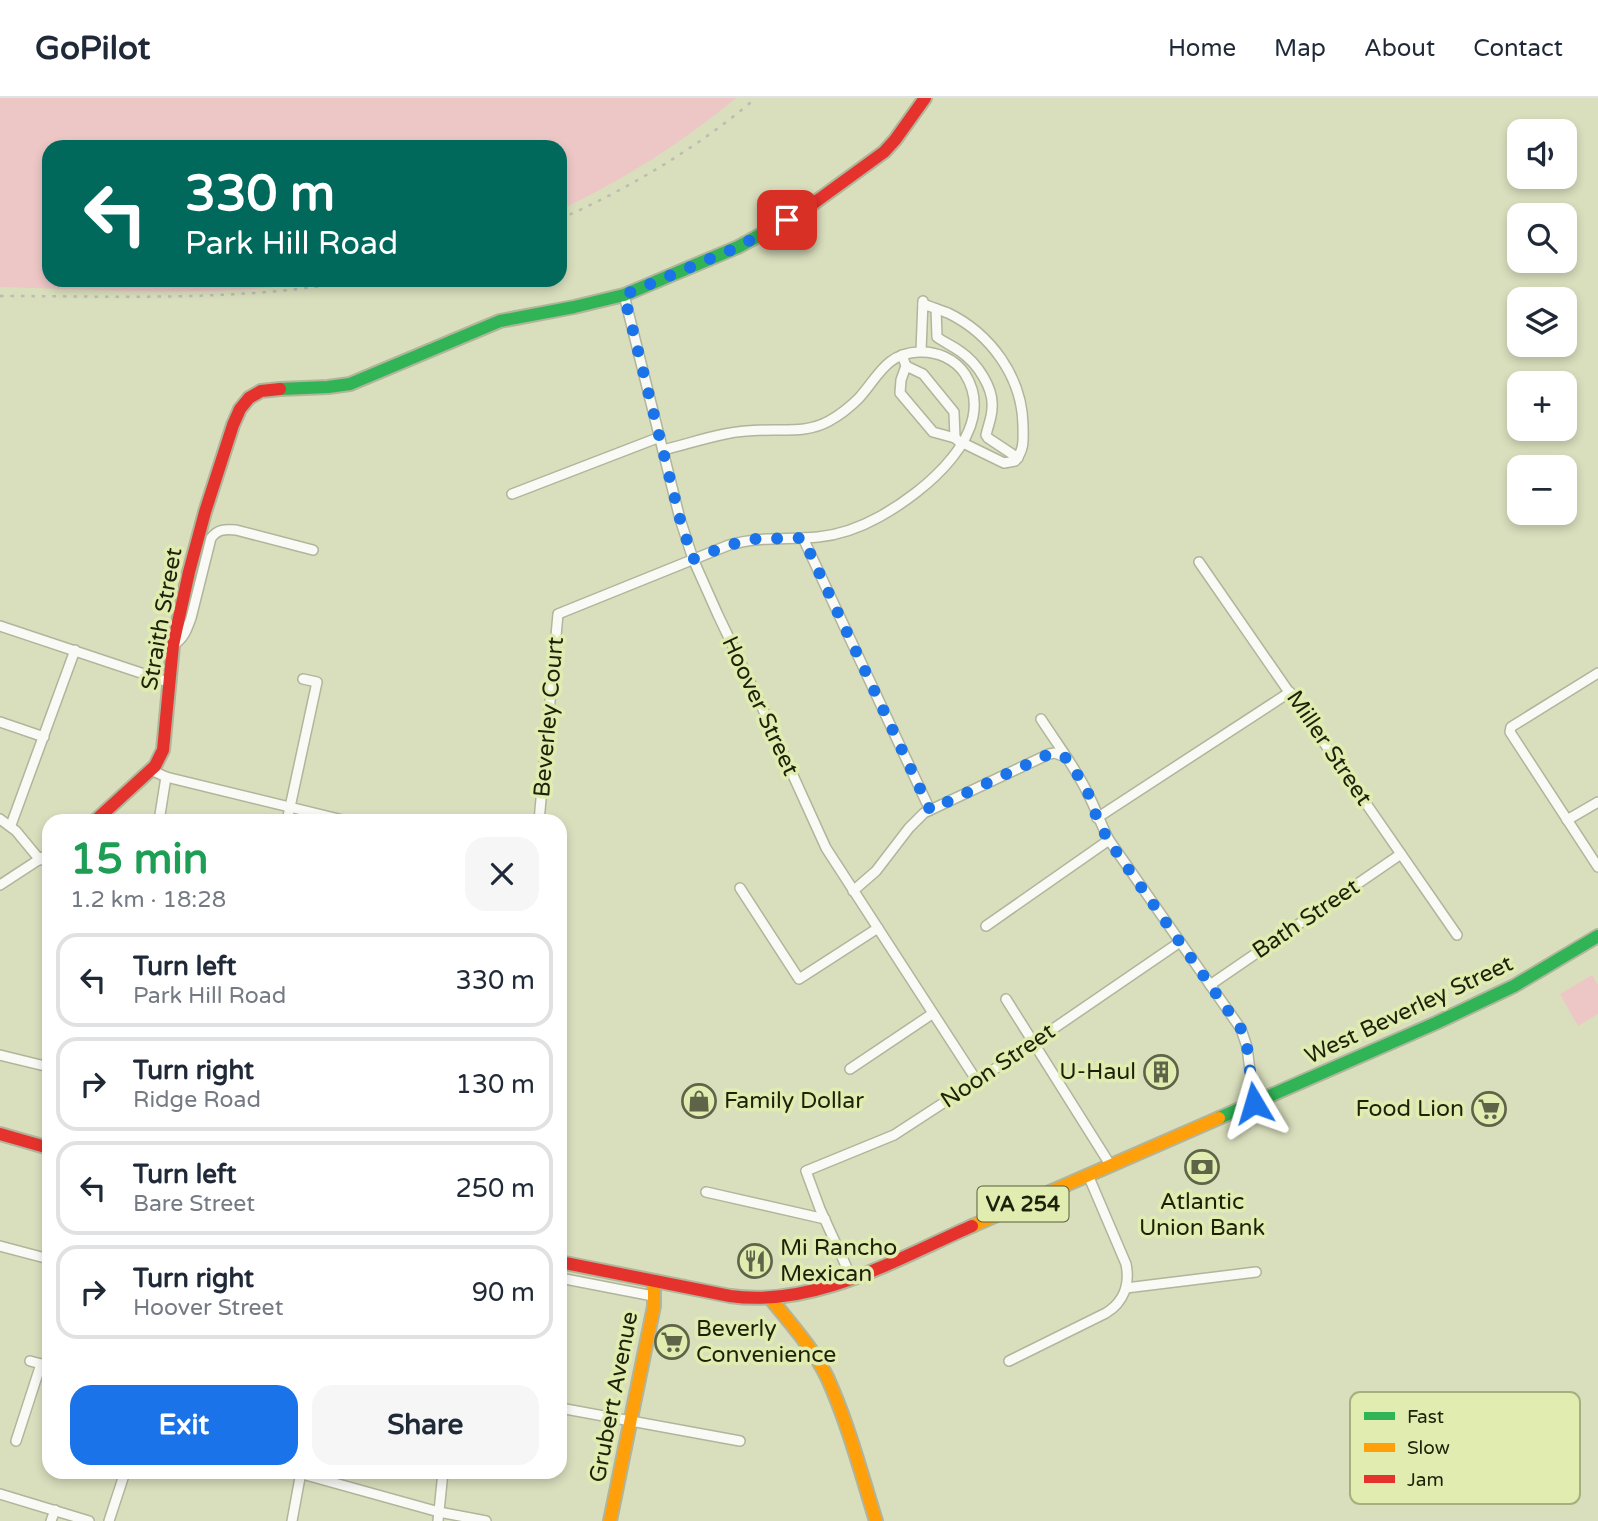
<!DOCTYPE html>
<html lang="en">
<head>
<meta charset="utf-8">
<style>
  :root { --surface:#fff; --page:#f6f6f7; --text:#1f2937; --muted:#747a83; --line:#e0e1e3; --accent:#1a73e8 }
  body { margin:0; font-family:"Varela Round",sans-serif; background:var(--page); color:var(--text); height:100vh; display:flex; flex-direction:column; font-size:26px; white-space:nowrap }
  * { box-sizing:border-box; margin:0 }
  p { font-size:23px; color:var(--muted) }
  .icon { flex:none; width:38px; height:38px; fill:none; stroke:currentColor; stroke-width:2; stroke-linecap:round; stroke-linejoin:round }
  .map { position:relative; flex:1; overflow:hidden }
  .details { position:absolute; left:42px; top:716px; width:525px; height:665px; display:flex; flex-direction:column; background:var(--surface); border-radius:21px; box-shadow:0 4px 10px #0003 }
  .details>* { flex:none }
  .guide { position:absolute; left:42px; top:42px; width:525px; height:147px; border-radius:21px; box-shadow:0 4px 10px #0003; background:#00695c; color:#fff; overflow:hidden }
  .controls { position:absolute; left:1507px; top:21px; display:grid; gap:14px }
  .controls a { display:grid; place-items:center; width:70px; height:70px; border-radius:14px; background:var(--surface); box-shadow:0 4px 10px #0003; font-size:35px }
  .pin { position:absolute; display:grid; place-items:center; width:60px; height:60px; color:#fff; margin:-30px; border-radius:14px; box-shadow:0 4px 10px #0006 }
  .me { position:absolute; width:77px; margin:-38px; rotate:353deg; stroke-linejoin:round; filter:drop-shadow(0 0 5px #0008) }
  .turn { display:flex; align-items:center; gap:24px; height:147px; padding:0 28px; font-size:32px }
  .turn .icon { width:91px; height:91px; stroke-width:2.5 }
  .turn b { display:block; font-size:49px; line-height:60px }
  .round { display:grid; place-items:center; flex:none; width:74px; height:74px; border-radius:21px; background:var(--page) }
  .overview { display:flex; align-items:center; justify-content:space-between; height:119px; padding:0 28px }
  h1 { font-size:42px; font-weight:800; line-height:52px; color:#1e9e55 }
  .action { display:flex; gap:14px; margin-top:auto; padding:14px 28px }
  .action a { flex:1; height:80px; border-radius:21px; background:var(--accent); color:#fff; font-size:28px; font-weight:800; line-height:80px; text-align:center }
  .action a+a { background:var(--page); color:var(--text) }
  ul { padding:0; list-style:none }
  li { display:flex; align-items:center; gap:21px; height:94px; margin:0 14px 10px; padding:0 14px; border:4px solid var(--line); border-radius:21px }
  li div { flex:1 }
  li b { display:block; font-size:26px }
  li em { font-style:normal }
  header { display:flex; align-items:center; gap:42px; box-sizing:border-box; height:98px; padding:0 35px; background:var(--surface); border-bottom:2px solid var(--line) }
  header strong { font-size:33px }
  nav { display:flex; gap:38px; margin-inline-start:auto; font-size:24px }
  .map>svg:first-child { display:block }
  .green { fill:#edc7c6 }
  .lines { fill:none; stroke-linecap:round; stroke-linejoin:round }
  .street-casing { stroke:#b0b59b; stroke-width:12 }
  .fast-casing { stroke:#b0b59b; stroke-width:16 }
  .slow-casing { stroke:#b0b59b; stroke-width:16 }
  .jam-casing { stroke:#b0b59b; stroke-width:16 }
  .street { stroke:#f9faf5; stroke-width:9 }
  .fast { stroke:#30b455; stroke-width:12 }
  .slow { stroke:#ff9f0a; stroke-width:12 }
  .jam { stroke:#e5322d; stroke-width:12 }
  .rail { stroke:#bbbdb4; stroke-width:2.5; stroke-dasharray:3.5 7; stroke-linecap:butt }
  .route { stroke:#1a73e8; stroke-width:12; stroke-dasharray:0 21.6 }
  .labels { text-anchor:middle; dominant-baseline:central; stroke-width:7; stroke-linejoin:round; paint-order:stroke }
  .shield { fill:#e1ecb0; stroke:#585e3c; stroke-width:2 }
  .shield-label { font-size:21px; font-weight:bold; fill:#1d210a }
  .street-label { font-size:23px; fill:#1d210a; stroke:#e1ecb0 }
  .poi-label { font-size:23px; fill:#1d210a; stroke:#e1ecb0; text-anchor:start }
  .key { fill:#e1ecb0; stroke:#a6af7e; stroke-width:2 }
  .key-label { font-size:19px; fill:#1d210a }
</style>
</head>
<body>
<header>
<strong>GoPilot</strong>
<nav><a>Home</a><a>Map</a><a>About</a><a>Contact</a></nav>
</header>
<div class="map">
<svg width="1598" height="1423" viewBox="0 0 1598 1423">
  <rect width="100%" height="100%" fill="#d9dfbd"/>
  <g class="green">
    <path d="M0,0H736C682,45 623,82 560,112V49H49V182H332C222,200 111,192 0,189Z"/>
    <path d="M1592,877L1598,887V916L1578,928L1560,896Z"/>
  </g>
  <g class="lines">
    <g class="street-casing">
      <g id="street">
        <path d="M624,197L680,421L693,461L718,517L761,607L826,750L977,983"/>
        <path d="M923,206C931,209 940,212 948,215C991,236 1022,279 1023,327C1023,341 1025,351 1015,363L1004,365L963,345"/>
        <path d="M936,211L937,239C945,245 953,248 961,254C977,265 994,290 992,310C992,319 988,328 986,337L988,340L1018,360"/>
        <path d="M921,253L923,203"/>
        <path d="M902,257L906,268L901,282L900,295L933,334L955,340L962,346"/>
        <path d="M906,268L923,276L954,314L955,340"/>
        <path d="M512,396L660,339"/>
        <path d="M803,440L930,712"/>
        <path d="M1199,464L1457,837"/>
        <path d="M0,528L168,584"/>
        <path d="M173,547C184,541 187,531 191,520L211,440C218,431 225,431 236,432L313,452"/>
        <path d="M1598,575L1511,629L1510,634L1598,769"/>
        <path d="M1041,621C1057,646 1076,670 1088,696C1096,711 1101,727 1109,742L1241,931L1247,949L1254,1005"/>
        <path d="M0,624L44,639"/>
        <path d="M151,672L166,679L347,723"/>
        <path d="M1097,720L1290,594"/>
        <path d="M0,721L16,733L40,762"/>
        <path d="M1567,722L1598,704"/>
        <path d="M159,723L166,679"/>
        <path d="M287,723L317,584L303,581"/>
        <path d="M539,723L558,516L729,447C759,438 788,442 818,439C839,437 861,429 879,419C923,395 1001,333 965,276C955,261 937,253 919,254C886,255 878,279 859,300C850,309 840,317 829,323C811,333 793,332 773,332C757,332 740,333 725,336C704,340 684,347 663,352"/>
        <path d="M11,727L75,552"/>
        <path d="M0,787L49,755"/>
        <path d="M740,790L799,881L878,830"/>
        <path d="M853,793L876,773L909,730L924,715L1049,656L1055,655L1065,659"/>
        <path d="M986,828L1109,742"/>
        <path d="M1210,887L1401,756"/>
        <path d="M1006,901L1111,1068"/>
        <path d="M0,957L49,969"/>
        <path d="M850,971L932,916"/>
        <path d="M706,1094L825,1121"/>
        <path d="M0,1148L49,1161"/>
        <path d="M560,1180L653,1198"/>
        <path d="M852,1181L820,1111L806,1073L894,1037L977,983L1180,844"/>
        <path d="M1126,1190L1256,1174"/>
        <path d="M30,1263L49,1268"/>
        <path d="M1009,1263L1106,1215C1124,1204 1130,1186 1126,1166L1088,1077"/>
        <path d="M560,1310L740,1343"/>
        <path d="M16,1343L41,1266"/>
        <path d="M295,1374L439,1414L486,1423"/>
        <path d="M0,1396L89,1423"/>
        <path d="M51,1423L55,1412"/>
        <path d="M109,1423L125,1374"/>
        <path d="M292,1423L301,1374"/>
        <path d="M438,1423L443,1374"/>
      </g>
    </g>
    <g class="fast-casing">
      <g id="fast">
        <path d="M280,291L328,289L350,286L500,223L574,209L624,197L738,149L791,120"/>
        <path d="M1219,1020L1436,925L1514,888L1598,838"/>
      </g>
    </g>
    <g class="slow-casing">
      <g id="slow">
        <path d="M972,1128L1219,1020"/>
        <path d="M770,1200C790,1225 813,1250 827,1279C848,1325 861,1375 876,1423"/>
        <path d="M610,1423L654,1208V1183"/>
      </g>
    </g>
    <g class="jam-casing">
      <g id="jam">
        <path d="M791,120L803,113L884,54L895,42L925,0"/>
        <path d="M95,723L155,668L163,652L173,547L189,474L205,414L233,327L240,311L249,300L261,293L280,291"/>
        <path d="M0,1036L49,1050"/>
        <path d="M560,1164L730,1198C814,1210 897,1161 972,1128"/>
      </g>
    </g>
    <use href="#street" class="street"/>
    <use href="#fast" class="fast"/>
    <use href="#slow" class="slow"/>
    <use href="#jam" class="jam"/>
    <g class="rail">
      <path d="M560,121C630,90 697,50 756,0"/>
      <path d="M0,198C119,198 241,204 359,182"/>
    </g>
  </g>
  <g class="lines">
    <path class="route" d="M787,122L738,149L624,197L680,421L693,461L729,447L755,441L803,440L930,712L1049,656H1060L1069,662L1089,697L1097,720L1108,742L1241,931L1247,949L1254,1005"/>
  </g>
  <defs>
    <g id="building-ring" transform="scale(1.75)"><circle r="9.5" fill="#e1ecb0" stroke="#5f6449" stroke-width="1.5"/><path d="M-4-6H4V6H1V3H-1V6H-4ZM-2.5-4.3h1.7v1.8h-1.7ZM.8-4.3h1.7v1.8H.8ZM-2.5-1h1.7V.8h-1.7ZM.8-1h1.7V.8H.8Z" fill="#5f6449"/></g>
    <g id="shop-ring" transform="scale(1.75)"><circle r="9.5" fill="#e1ecb0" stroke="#5f6449" stroke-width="1.5"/><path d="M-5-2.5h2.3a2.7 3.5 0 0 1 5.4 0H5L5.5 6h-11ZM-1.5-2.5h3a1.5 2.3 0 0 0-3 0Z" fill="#5f6449"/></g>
    <g id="supermarket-ring" transform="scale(1.75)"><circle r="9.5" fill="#e1ecb0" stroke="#5f6449" stroke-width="1.5"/><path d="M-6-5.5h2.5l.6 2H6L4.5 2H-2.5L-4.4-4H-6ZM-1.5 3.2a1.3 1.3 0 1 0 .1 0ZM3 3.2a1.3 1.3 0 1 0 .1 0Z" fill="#5f6449"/></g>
    <g id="bank-ring" transform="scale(1.75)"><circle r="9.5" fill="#e1ecb0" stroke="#5f6449" stroke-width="1.5"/><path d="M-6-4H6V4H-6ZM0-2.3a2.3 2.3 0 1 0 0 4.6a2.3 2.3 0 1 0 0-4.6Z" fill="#5f6449"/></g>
    <g id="restaurant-ring" transform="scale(1.75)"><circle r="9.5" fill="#e1ecb0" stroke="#5f6449" stroke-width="1.5"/><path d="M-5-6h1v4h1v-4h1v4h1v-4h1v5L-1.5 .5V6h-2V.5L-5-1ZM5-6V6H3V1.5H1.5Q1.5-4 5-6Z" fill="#5f6449"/></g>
  </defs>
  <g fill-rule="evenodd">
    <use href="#building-ring" x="1161" y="974"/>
    <use href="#shop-ring" x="699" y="1003"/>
    <use href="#supermarket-ring" x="1489" y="1011"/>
    <use href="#bank-ring" x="1202" y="1069"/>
    <use href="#restaurant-ring" x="755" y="1163"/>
    <use href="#supermarket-ring" x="672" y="1244"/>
  </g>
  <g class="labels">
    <rect class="shield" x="977.5" y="1088.5" width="91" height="35" rx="5"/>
    <g class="shield-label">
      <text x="1023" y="1106">VA 254</text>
    </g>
    <g class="street-label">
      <text transform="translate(162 521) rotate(-80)">Straith Street</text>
      <text transform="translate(760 608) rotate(65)">Hoover Street</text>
      <text transform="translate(549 619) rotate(-85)">Beverley Court</text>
      <text transform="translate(1329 650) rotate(56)">Miller Street</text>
      <text transform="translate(1306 821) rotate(-34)">Bath Street</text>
      <text transform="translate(1409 912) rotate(-25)">West Beverley Street</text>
      <text transform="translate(998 968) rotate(-34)">Noon Street</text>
      <text transform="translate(614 1299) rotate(-79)">Grubert Avenue</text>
    </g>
    <g class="poi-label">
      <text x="1136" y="974" text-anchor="end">U-Haul</text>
      <text x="724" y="1003">Family Dollar</text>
      <text x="1464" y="1011" text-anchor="end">Food Lion</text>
      <text x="1202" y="1104" text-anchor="middle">Atlantic<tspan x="1202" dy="26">Union Bank</tspan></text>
      <text x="780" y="1150">Mi Rancho<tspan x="780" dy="26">Mexican</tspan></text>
      <text x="696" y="1231">Beverly<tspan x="696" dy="26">Convenience</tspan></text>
    </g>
  </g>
  <rect x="1350" y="1294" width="230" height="112" rx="10" class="key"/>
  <rect x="1364" y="1314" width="31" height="8" fill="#30b455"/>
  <rect x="1364" y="1345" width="31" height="9" fill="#ff9f0a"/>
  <rect x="1364" y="1377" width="31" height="8" fill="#e5322d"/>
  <g class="key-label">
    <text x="1407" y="1325">Fast</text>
    <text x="1407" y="1356">Slow</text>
    <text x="1407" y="1388">Jam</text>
  </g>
</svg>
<div class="controls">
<a><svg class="icon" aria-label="sound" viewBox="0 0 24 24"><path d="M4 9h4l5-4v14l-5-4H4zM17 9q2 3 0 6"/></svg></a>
<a><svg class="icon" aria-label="search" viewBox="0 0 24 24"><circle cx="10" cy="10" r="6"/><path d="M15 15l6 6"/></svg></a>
<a><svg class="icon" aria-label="layers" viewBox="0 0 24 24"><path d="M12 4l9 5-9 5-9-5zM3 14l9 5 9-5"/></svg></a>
<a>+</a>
<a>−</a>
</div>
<div class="pin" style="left:787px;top:122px;background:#d93025"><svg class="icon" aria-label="arrive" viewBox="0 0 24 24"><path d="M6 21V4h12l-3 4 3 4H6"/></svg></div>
<svg class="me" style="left:1254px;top:1005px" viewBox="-20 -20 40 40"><path d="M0-17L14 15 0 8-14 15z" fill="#1a73e8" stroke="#fff" stroke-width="4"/></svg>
<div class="guide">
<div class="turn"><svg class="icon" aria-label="left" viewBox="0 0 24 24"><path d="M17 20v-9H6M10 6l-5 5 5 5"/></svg><div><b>330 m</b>Park Hill Road</div></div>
</div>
<section class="details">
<div class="overview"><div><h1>15 min</h1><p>1.2 km · 18:28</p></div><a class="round"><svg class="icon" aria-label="close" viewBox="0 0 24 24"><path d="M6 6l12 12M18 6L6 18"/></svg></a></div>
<ul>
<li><svg class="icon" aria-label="left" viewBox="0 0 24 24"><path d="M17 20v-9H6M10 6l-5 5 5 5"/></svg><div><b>Turn left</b><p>Park Hill Road</p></div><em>330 m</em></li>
<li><svg class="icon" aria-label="right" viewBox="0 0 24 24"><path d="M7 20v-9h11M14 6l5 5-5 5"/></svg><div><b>Turn right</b><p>Ridge Road</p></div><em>130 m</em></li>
<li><svg class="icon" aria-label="left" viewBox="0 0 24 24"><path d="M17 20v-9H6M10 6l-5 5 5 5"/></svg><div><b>Turn left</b><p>Bare Street</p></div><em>250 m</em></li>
<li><svg class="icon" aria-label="right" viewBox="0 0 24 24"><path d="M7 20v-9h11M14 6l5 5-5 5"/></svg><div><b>Turn right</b><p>Hoover Street</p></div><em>90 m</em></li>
</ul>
<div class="action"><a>Exit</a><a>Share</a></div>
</section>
</div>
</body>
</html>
